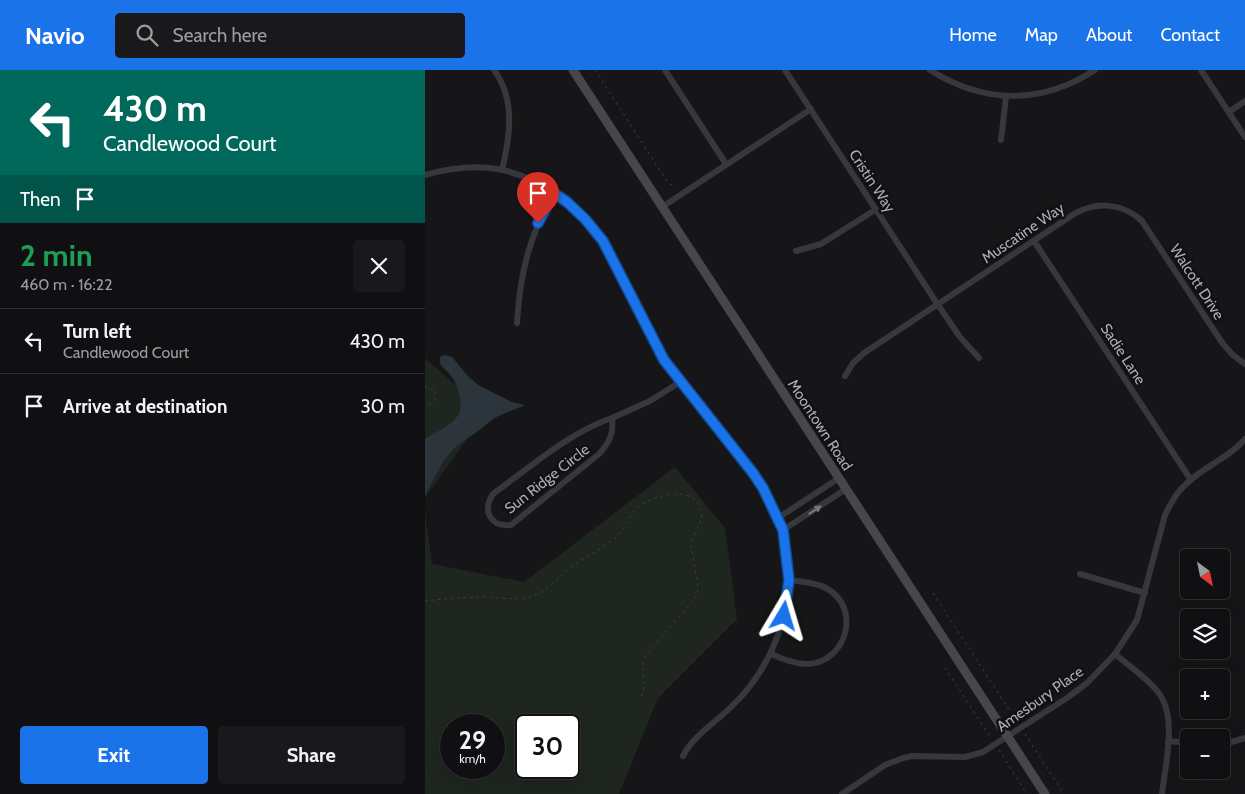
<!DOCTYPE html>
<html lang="en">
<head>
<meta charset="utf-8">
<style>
  :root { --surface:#101012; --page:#19191b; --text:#f1f3f6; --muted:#9c9d9f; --line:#303032; --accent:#1a73e8 }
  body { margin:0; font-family:Cabin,sans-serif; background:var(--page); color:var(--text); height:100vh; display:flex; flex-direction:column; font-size:19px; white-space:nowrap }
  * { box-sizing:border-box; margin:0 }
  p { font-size:16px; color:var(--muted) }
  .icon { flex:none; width:28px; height:28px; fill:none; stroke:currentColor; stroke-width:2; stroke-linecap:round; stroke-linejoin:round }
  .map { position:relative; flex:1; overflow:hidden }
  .drawer { display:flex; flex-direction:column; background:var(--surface); width:425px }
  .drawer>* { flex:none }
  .guide { background:#00695c; color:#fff; overflow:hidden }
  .needle { width:32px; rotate:147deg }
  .controls { position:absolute; left:755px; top:479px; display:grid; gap:10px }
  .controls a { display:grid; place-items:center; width:50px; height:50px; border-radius:5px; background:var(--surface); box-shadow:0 5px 20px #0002,0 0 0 1px var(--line); font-size:25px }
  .speed { position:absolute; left:15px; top:644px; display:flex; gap:10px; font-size:25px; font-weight:700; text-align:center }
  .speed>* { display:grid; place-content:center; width:65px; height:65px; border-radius:50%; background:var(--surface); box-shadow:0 5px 20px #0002,0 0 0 1px var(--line); line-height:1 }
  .speed small { font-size:12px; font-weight:400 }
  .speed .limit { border:2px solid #111; border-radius:8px; background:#fff; color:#111 }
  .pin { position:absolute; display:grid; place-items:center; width:42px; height:42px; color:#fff; margin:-51px -21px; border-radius:50% 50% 50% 0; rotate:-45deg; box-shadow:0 0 5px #0007 }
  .pin .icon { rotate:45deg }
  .me { position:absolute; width:55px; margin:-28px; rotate:7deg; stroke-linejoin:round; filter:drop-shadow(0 0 4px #0008) }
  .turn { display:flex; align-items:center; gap:18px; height:105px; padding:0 20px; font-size:22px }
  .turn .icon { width:65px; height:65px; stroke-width:2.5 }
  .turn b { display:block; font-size:35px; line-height:42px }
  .then { display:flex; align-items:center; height:48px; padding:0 20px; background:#0003; gap:10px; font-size:19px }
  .round { display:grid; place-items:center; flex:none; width:52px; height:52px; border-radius:5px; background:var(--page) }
  .head { display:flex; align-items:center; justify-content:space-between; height:85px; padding:0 20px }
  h1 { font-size:30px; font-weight:700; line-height:38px; color:#1e9e55 }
  .button { display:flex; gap:10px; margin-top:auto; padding:10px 20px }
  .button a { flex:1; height:58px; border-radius:5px; background:var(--accent); color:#fff; font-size:20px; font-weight:700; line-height:58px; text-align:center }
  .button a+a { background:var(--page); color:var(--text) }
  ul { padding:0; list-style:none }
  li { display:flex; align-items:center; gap:15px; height:65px; padding:0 20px; border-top:1px solid var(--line) }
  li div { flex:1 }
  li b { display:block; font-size:19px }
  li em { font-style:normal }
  header { display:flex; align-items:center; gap:30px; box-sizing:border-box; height:70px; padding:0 25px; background:var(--accent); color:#fff }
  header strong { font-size:24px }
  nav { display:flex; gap:28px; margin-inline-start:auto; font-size:18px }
  .search { width:350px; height:45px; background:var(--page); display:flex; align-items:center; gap:12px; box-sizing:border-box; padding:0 18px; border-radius:5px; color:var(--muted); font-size:19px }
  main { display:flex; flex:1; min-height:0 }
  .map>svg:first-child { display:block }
  .green { fill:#1e261f; fill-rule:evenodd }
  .water { fill:#2c353c }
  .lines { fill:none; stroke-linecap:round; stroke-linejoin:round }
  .path { stroke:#3d3f44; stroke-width:1; stroke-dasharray:2.5 4; stroke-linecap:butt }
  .street { stroke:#37383d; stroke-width:6 }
  .secondary { stroke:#45474d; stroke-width:9 }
  .oneway { fill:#757881 }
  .route-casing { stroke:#114b97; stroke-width:12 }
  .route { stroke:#1a73e8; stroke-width:9 }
  .labels { text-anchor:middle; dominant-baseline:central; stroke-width:5; stroke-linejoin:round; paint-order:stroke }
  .street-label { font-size:15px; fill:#a8adb8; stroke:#111113 }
</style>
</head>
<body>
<header>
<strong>Navio</strong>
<div class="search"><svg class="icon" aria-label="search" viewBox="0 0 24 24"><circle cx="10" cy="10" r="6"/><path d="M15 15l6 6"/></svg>Search here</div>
<nav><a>Home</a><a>Map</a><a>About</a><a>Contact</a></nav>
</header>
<main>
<section class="drawer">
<div class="guide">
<div class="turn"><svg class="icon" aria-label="left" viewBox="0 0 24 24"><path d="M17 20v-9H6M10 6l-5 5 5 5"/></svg><div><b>430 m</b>Candlewood Court</div></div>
<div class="then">Then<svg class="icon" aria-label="arrive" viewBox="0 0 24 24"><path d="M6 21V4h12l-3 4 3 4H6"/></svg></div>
</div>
<div class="head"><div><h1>2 min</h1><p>460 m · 16:22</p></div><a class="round"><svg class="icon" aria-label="close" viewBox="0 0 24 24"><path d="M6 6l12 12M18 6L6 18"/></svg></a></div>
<ul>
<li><svg class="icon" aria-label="left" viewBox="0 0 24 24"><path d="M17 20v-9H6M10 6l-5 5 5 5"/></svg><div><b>Turn left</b><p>Candlewood Court</p></div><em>430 m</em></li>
<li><svg class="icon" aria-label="arrive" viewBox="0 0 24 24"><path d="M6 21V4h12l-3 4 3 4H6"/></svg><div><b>Arrive at destination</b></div><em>30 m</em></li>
</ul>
<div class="button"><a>Exit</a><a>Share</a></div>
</section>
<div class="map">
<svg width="820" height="724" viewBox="0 0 820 724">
  <rect width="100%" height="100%" fill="#161618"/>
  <g class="green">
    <path d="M0,288L61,342L0,428Z"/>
    <path d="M250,397L300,458L312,549L233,628L194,724H0V442L7,494L99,512ZM26,655H69V698H26ZM101,655H144V698H101Z"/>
  </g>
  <path class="water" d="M19,285L27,287L42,305L53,315L87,332L100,335L69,348L53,361L29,378L18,392L0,425V369C20,356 42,351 34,324C33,318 30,311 26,306C23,301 18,299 15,294V287Z"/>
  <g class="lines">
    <g class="path">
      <path d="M170,0L243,113L246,115H249"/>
      <path d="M0,316L10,320V330L0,337"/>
      <path d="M508,523L592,652"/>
      <path d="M0,531C19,529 38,527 57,527C74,527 94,532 110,525C122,521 131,510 140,502C155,489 173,482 188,470C199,461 203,447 214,437C228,425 270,414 276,440C279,453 267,463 266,476L273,515L272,525L269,530L221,585C213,600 224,614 215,629"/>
      <path d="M520,598L566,668"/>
      <path d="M600,664L639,724"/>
      <path d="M574,680L602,724"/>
    </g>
    <g class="street">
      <path d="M69,0C91,30 85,67 77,100"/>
      <path d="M240,0L301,94"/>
      <path d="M360,0L513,235L535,267L554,288"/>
      <path d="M505,0C559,34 616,35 670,0"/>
      <path d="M776,0L820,67"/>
      <path d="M804,42L820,31"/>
      <path d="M576,70L581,27"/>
      <path d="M0,105C55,89 95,97 141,131C190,168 208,242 241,293C267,332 303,365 329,404C338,418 346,432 353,447C362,465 364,490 364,511C362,558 340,605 306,637C290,653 269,665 258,686"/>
      <path d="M237,137L386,39"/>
      <path d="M609,171L766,410"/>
      <path d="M371,181L396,174L450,140"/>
      <path d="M92,253C95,204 104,166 129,123"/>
      <path d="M420,306L428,293L439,283L649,144C672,131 698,133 717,151L798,274L808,285L820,294"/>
      <path d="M187,348C189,364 184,373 174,384L86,455C65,457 57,441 68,424C104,398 145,362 187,348Z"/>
      <path d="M187,348L225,331L255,312"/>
      <path d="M353,448L414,408"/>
      <path d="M358,460L421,419"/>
      <path d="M655,504L720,523"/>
      <path d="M346,584C357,589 371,594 383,594C422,592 437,537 401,518C390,512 376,512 364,510"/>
      <path d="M690,584C704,596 722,608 733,622C753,647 740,695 737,724"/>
      <path d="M743,671L764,673"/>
      <path d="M796,675L820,668"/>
      <path d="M417,724L460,695L478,688L487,686L540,687L558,682L642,628L662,613L690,584L712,550L740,445C745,435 750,424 759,416C777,397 803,389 820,369"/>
    </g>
    <path class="secondary" d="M148,0L620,724"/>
  </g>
  <defs><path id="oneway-solid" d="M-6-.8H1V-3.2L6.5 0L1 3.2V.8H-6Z" transform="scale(1.25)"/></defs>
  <use class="oneway" href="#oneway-solid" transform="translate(390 440) rotate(-33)"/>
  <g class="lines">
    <g class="route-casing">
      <path id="route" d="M113,153L129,123L142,132L160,149L178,171L239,290L328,403L338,418L358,460L364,510L359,546"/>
    </g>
    <use href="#route" class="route"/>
  </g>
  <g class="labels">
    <g class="street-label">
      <text transform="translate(447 111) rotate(57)">Cristin Way</text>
      <text transform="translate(598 163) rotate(-34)">Muscatine Way</text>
      <text transform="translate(772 212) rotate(57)">Walcott Drive</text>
      <text transform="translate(698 284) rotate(57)">Sadie Lane</text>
      <text transform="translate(395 355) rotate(57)">Moontown Road</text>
      <text transform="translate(122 409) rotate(-38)">Sun Ridge Circle</text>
      <text transform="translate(615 629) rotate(-35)">Amesbury Place</text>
    </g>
  </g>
</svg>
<div class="controls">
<a><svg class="needle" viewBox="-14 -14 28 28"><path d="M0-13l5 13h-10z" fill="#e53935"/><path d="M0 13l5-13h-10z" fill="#9c9d9f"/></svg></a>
<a><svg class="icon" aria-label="layers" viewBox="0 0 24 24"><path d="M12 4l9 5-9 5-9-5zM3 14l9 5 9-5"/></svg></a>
<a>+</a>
<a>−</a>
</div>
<div class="speed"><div>29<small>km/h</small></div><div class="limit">30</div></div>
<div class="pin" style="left:113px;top:153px;background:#d93025"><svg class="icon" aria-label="arrive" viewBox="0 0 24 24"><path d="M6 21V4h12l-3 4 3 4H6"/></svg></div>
<svg class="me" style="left:359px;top:546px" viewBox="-20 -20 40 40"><path d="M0-17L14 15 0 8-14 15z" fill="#1a73e8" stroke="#fff" stroke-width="4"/></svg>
</div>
</main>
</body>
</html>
